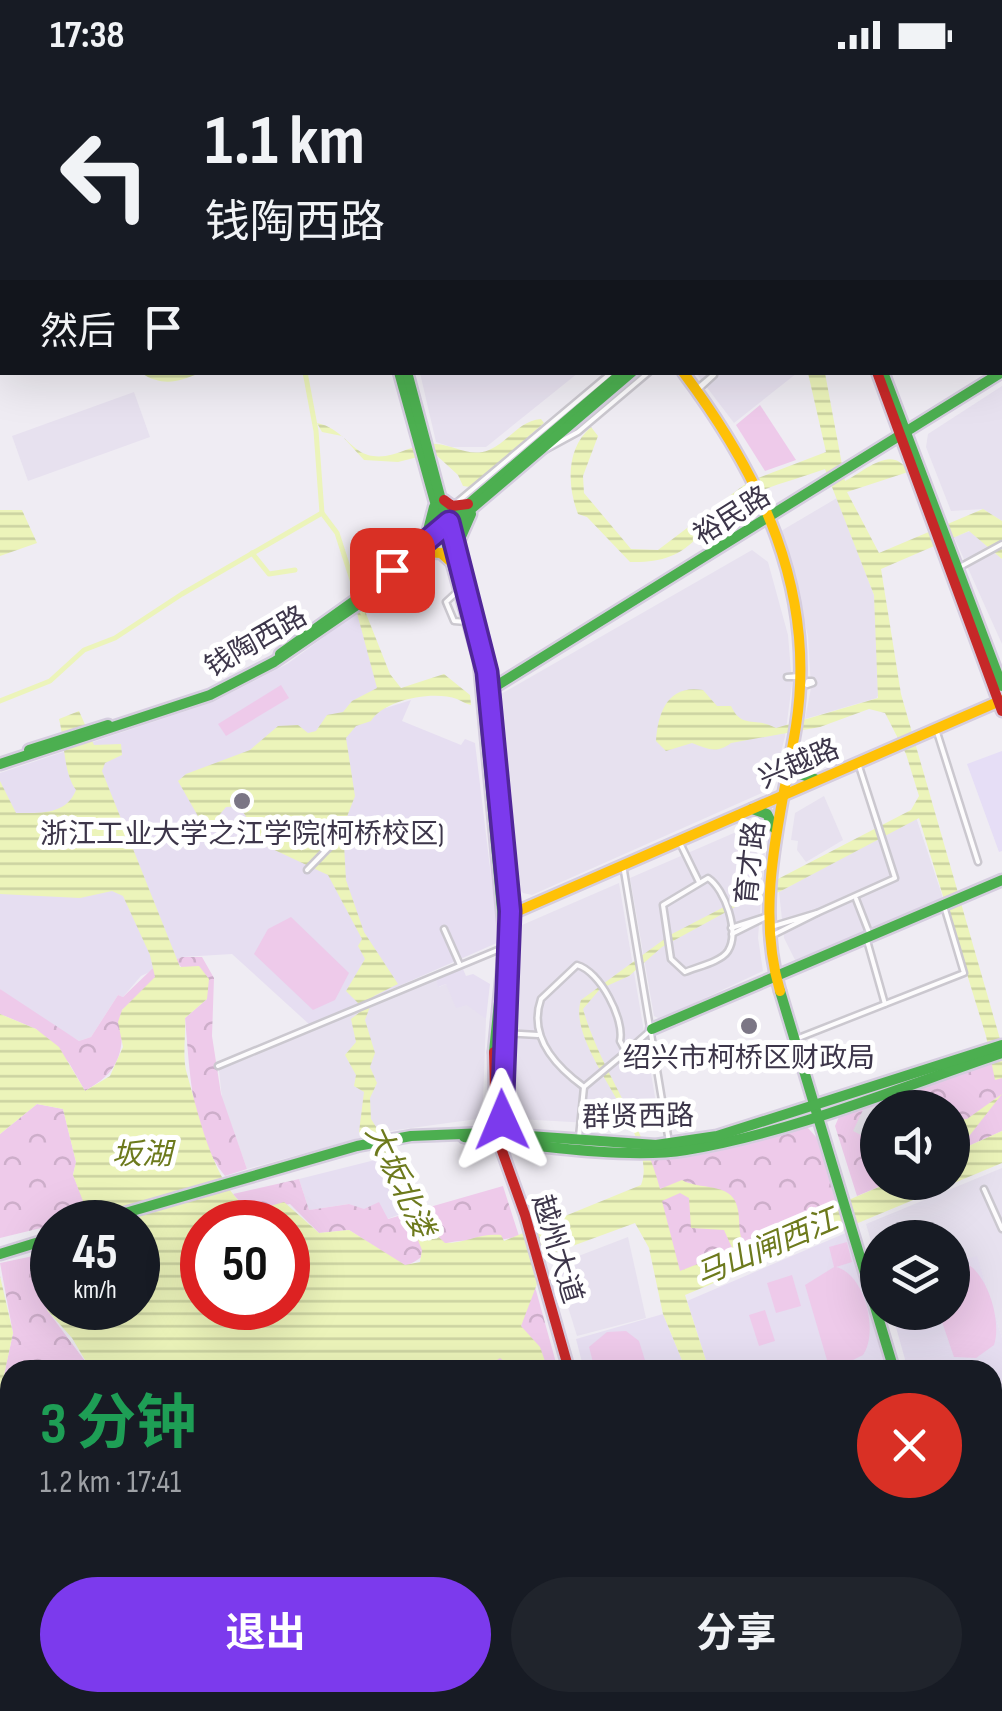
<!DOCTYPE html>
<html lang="zh">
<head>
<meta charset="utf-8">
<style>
  :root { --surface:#171b24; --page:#20242c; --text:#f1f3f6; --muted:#9ea1a6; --accent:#7c3aed }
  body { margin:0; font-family:"Sofia Sans Condensed","Noto Sans SC",sans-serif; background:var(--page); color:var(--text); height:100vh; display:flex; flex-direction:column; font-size:38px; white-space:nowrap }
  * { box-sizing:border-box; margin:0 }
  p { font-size:32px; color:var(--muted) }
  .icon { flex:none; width:55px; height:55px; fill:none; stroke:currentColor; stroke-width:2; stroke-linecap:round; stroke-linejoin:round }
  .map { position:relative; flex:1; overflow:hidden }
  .sheet { position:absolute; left:0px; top:1290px; width:1002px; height:352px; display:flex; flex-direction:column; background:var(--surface); border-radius:30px 30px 0 0; box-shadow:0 10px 40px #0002 }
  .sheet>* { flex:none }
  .top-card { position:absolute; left:0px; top:0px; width:1002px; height:305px; box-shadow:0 10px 40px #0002; background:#171b24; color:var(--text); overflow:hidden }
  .controls { position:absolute; left:860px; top:1020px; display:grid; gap:20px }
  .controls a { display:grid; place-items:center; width:110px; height:110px; border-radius:50%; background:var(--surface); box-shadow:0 10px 40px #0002; font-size:50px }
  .speed { position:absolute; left:30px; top:1130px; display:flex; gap:20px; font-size:50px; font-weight:700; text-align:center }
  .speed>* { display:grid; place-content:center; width:130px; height:130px; border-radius:50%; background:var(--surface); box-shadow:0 10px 40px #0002; line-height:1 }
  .speed small { font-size:25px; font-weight:400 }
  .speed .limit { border:15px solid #d22; background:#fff; color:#111 }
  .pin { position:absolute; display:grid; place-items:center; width:85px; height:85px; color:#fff; margin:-42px; border-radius:20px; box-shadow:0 5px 15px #0006 }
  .me { position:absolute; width:110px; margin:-55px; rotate:359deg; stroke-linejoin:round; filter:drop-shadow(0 0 8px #0008) }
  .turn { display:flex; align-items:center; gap:35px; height:210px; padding:0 40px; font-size:45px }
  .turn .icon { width:130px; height:130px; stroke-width:2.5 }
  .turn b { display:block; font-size:70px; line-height:85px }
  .then { display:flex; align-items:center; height:95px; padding:0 40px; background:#0003; gap:20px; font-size:38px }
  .round { display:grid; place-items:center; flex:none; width:105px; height:105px; border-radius:52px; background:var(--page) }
  .summary { display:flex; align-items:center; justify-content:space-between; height:170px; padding:0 40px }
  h1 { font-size:60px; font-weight:700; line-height:75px; color:#1e9e55 }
  .button { display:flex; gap:20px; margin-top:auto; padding:20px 40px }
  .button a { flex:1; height:115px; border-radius:60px; background:var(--accent); color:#fff; font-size:40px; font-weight:700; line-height:115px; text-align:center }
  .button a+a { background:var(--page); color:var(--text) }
  .status { display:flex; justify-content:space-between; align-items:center; height:70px; padding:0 50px; background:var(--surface); direction:ltr }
  .status svg { height:28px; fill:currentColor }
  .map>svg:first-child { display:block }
  .residential { fill:#e7e1ef }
  .commercial { fill:#e6def6 }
  .education { fill:#e6def1 }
  .park { fill:url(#park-crowns) }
  .garden { fill:#eecaea }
  .parking { fill:#e0dde5 }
  .water { fill:url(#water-rules); fill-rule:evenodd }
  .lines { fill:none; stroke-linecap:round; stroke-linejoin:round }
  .canal { stroke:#ecf4ba; stroke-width:5 }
  .street-casing { stroke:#cbc8cf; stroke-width:9 }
  .fast-casing { stroke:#d5cddf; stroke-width:15 }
  .slow-casing { stroke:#d5cddf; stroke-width:15 }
  .jam-casing { stroke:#d5cddf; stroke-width:15 }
  .street { stroke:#fdfcfd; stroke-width:4 }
  .fast { stroke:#4caf50; stroke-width:10 }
  .slow { stroke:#ffc107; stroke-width:10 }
  .jam { stroke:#c62828; stroke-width:10 }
  .route-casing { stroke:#51269a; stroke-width:25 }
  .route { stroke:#7c3aed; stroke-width:18 }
  .poi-dot { fill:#7b7685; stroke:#fff; stroke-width:4 }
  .labels { text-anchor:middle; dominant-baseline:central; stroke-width:10; stroke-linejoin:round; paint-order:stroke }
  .street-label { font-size:28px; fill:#3d364a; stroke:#fff }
  .poi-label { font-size:28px; fill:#3d364a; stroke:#fff }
  .water-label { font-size:30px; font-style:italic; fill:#6d7a1d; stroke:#fff }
</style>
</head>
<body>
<div class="status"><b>17:38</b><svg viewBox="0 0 49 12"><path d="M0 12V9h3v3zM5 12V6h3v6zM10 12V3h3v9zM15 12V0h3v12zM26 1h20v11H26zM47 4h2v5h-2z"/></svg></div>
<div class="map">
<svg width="1002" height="1641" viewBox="0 0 1002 1641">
  <defs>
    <pattern id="park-crowns" width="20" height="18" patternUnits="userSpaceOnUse" patternTransform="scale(2.5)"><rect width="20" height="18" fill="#eecaea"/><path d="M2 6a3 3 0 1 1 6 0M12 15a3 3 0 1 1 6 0" fill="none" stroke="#cdaeca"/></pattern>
    <pattern id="water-rules" width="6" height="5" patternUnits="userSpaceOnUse" patternTransform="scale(2.5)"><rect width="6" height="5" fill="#ecf4ba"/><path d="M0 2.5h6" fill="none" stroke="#cbd2a1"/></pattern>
  </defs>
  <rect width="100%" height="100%" fill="#efecf3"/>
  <g class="residential">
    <path d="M420,303V302L578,303L486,377H451L436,372Z"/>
    <path d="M696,303H797L734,353Z"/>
    <path d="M1002,316V451L983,439L951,441L926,377L928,364Z"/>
    <path d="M134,322L150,367L28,411L12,366Z"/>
    <path d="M837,428L874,525L880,620L877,628L805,649L811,618L808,566L781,461Z"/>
    <path d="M970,461L1002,489V574L954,467Z"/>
    <path d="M752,480L768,492L788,565L792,614L785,667L771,719L532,825L523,823L514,813L498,635L501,624Z"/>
    <path d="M824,726L843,770L806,792L797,780L798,771L791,770L795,743Z"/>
    <path d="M916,747L944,831L795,890L784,868L779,822Z"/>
    <path d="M757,753L765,780L758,868L763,901L660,949L654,946L630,808Z"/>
    <path d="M619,813L660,1057L519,1049L512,1042L510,1004L522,855Z"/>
    <path d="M436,909L439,917L446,914L486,949L483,1031L477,1049L382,1062L247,1099L222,1029L219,1000Z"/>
    <path d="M1002,1098V1268L977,1187L953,1192L952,1168H878L877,1192L866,1154Z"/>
    <path d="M628,1167L646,1248L577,1266L555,1195Z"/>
    <path d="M1002,1366V1556L993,1557V1369Z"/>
    <path d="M1002,1573V1641H997L993,1575Z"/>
    <path d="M577,1632L578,1641H413L408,1633Z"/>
    <path d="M52,1633V1632L193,1633L164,1641H54Z"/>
    <path d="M284,1633H398L403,1641H287Z"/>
    <path d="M799,1633V1632L907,1633L883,1641H800Z"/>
  </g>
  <g class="commercial">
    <path d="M1002,681V781L999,782L967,694Z"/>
    <path d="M0,1529L10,1586V1632L17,1633L19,1641H0Z"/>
    <path d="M640,1633H743V1641H638Z"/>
  </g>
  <g class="education">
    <path d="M357,543L386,638L411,630L402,651L461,675L465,669L475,673L499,872L310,955L232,884L182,887L141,906L123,927L118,925L91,967L79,971L12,930L0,919V703L213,632L287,594Z"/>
    <path d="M463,899L466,906L473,904L490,914L486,949L467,935L456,938L446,914L438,917L436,909Z"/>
    <path d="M383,1088L406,1142L387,1149L349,1134L309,1140L299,1109Z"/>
    <path d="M848,1162L886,1300H709L687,1231Z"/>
    <path d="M977,1186L1002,1268V1341L993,1344L992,1300H908L892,1243L952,1242L953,1192Z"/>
    <path d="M663,1244L686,1300H584L576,1269Z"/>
  </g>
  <g class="park">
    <path d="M182,887H202L214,908L212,966L221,1024L247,1099L225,1106C190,1063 190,999 185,948L207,929L178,893L122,940C123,981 123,999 85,1021L69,993L36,959L0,944V919L79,971L91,967L118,925L123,927L152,899Z"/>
    <path d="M1002,989V1061L953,1083L952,1038H878V1112L888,1113L857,1126L835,1056L841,1042Z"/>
    <path d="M37,1034L63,1039L76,1092L73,1105L90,1146L0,1168V1064Z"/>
    <path d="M797,1058H808L817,1068L839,1137L690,1200L679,1201L649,1086L698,1085Z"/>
    <path d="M299,1109L309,1140L349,1134L364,1139L379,1132L388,1149L503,1116L519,1166C495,1174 471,1167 447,1173C431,1176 421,1191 405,1196L349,1160L319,1163L290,1134L264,1138L241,1133L233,1124Z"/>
    <path d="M52,1177L47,1240L91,1299L10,1300V1364L1,1319L13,1263L0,1193L38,1185Z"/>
    <path d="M534,1213L558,1300H482L521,1256Z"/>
  </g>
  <g class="garden">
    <path d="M760,335L796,390L765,401L736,355Z"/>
    <path d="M281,615L289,628L226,666L218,654Z"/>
    <path d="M291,847L349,903L335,930L313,940L254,884L268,859Z"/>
    <path d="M847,1172L852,1192L836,1197C865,1204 879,1262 863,1285L849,1292L827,1290L805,1215L834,1197L829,1177Z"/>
    <path d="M964,1192C988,1203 1002,1252 994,1275L976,1288L954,1287L939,1243L952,1242L953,1193Z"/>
    <path d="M792,1205L801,1236L776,1243L767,1213Z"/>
    <path d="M765,1240L775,1271L759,1276L749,1245Z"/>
    <path d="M626,1261L639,1271L648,1300H595L589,1277L607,1262Z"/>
  </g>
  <path class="parking" d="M888,1032L890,1037L878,1038L877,1050L865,1067L853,1061L863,1040Z"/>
  <g class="water">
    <path d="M141,303H199C178,313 161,316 141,303Z"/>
    <path d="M808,303H825L845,411C865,401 893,373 908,402L847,422L879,483L983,439L1002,451V489L969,461L881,499L901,624L1002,976V1008L995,1010L986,966L919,748L779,822L748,830L662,877L629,906L600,919L583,939C601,1002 644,1055 660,1119L682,1110C698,1120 731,1112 737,1136C741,1150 737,1161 744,1175L888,1113L952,1112L953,1083L1002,1061V1093L685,1225L709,1300H686L663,1244L649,1178L635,1153L548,1185L521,1256L540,1277L548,1300H515L500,1288L482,1300H91L72,1268L47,1240L52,1218V1238H138V1152H91L73,1105L76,1092L63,1039L37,1034L0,1064V944L36,959L59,977L85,1021L110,1006L123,977L118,952L122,940L155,907L150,885L123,826L112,821L80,828L0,824V711L16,743C41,743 66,745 76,720C63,702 65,672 59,649L79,641L94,675L121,674L122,685L105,693L102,701L180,897L199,896L209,909L207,929L185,948C186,965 182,989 187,1004C198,1042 211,1104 241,1133L263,1138L284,1132L319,1163L349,1160L405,1195L420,1192L422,1180C406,1140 392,1083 359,1062L364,1022L354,1016L356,1005L345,985L356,972L351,949L360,942L358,933L346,921L365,889L358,876L362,869L328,805L266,776L239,736L226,737L211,755H203L178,711L186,704L250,680L278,656L298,655L308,663L316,661L327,645L343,642L352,631L377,618L357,543L365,541L390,604L401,618L444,604L470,625L471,635C466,634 462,631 457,629C433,620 383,630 371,651L356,656L346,668L355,726L343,757L346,810L364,862L398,914L374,926L365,950L375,983L370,997L377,1013L370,1028L371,1049L400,1094L426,1155L445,1173C467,1173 479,1163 501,1165L504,1171L641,1115C661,1064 565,979 581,930L670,865L911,740L919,726L906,684L885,643L869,639L820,657L731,673C716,684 708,679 692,673L666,681L656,671C658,642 668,614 703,620L717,636H731C742,660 755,646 776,658L878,628L874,525L825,399C798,409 767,416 742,429C695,455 698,494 630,492L587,447L578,444C567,416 566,378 591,357L598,366L583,406L584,423L631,479L658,480L748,412L826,382ZM680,1123L689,1128L691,1158L724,1160L733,1180L680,1201L662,1131ZM202,1152H288V1238H202Z"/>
    <path d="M541,349L544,353L470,417L463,416L458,405L434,383L398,392L364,390L342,366L322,362L317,353C342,358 350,380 368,385C393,392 414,371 436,374C454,375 470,388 489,380C509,372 518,351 541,349Z"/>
    <path d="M0,440H22L37,473L0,486Z"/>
    <path d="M1002,1024L970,1065L953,1071L957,1063L953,1051L967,1049Z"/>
    <path d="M0,1206L13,1263L1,1319L10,1364V1576L0,1517Z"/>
  </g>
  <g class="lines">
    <g class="canal">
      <path d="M305,302L316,361L322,443L337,463L363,544"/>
      <path d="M252,483L269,504L295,500"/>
      <path d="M0,631L50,611L84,580L115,568L182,524L322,443"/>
    </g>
    <g class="street-casing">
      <g id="street">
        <path d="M973,2L976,0"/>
        <path d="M0,12L2,15"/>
        <path d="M1000,15L1002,13"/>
        <path d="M1000,232L1002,233"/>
        <path d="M714,305L701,317H699L712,306Z"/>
        <path d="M543,381L578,362L649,302"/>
        <path d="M455,434L612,302"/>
        <path d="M958,498L1002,474"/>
        <path d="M459,520L446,532L454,551L466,552"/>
        <path d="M796,607H787L800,606"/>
        <path d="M808,611H812L813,613L807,615Z"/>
        <path d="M936,659L978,792"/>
        <path d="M679,771L699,812"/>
        <path d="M623,795L669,1072"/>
        <path d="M307,800L345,761"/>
        <path d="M708,808C725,819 740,862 728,881C721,892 696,897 685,902L671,889L663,835Z"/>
        <path d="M856,829L870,865"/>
        <path d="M817,843L895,808L858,693"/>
        <path d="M731,858L768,846L732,864"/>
        <path d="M444,859L460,895"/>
        <path d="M773,865L817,843L774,856"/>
        <path d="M866,867L885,934"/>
        <path d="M577,895C600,901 625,950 620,971L626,982L584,1017C555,996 528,966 541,929Z"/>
        <path d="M505,963L538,965"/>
        <path d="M796,969L964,903L944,836"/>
        <path d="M626,982L652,959"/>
        <path d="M218,996L505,877"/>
        <path d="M579,1067L584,1017"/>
        <path d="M984,1119L1002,1159"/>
        <path d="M0,1520L10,1517"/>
        <path d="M279,1632L282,1641"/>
        <path d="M746,1641V1632"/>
        <path d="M893,1641L926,1632"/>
      </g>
    </g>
    <g class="fast-casing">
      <g id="fast">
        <path d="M162,0L165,2"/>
        <path d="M178,0L181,2"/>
        <path d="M749,0L750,2"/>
        <path d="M754,0L755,2"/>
        <path d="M415,2L417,0"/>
        <path d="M984,2L988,0"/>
        <path d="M994,2L998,0"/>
        <path d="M399,302L479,591L505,872L494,982"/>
        <path d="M407,302L487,603L511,865L501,1009L504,1066"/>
        <path d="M883,302L1002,616"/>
        <path d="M426,468L434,437"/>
        <path d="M456,478L471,444"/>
        <path d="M280,584L361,526L623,302"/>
        <path d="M488,621L1002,302"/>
        <path d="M29,680L108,655"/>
        <path d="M791,686L797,703L815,709"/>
        <path d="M0,694L210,625L274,592L363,531L632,302"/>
        <path d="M752,739L767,744L774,758"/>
        <path d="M780,921L894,1300"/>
        <path d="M652,959L1002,810"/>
        <path d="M464,1067C526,1074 626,1090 686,1080C791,1063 901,1017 1002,983"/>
        <path d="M94,1152L357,1076L411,1066L487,1063L656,1075L717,1066L1002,975"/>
        <path d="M0,1184L52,1168"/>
        <path d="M983,1632L985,1641"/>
      </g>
    </g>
    <g class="slow-casing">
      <g id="slow">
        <path d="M447,0L448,2"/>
        <path d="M683,302C761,406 817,521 796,656C782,742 754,834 780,921"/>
        <path d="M426,482L441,483L450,491"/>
        <path d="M509,845L1002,630"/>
        <path d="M992,1360L1002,1356"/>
        <path d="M189,1641L218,1632"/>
        <path d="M630,1641L632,1632"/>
      </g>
    </g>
    <g class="jam-casing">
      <g id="jam">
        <path d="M877,302L1002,641"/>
        <path d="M444,430L452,436L468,434"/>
        <path d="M494,982L496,1064L525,1145L569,1300"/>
      </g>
    </g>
    <use href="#street" class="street"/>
    <use href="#fast" class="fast"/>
    <use href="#slow" class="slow"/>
    <use href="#jam" class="jam"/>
  </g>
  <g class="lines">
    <g class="route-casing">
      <path id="route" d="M392,500L449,452L487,602L510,841L502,1050"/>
    </g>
    <use href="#route" class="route"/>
  </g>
  <g class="poi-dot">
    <circle cx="242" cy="731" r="10"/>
    <circle cx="749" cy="956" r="10"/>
  </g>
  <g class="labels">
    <g class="street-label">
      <text transform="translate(732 446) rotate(-32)">裕民路</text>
      <text transform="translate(256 572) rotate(-30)">钱陶西路</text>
      <text transform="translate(799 694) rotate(-23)">兴越路</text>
      <text transform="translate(751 793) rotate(-84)">育才路</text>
      <text transform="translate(638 1047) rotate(-1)">群贤西路</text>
      <text transform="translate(557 1179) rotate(73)">越州大道</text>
    </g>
    <g class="poi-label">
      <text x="242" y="764">浙江工业大学之江学院(柯桥校区)</text>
      <text x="749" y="988">绍兴市柯桥区财政局</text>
    </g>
    <g class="water-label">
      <text x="142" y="1085">坂湖</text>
      <text transform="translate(399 1111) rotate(65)">大坂北溇</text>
      <text transform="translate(767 1178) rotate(-23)">马山闸西江</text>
    </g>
  </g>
</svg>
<div class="controls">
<a><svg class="icon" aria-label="sound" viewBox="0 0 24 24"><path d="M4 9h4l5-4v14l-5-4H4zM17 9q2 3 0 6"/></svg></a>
<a><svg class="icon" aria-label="layers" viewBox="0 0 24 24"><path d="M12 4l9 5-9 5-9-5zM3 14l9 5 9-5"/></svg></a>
</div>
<div class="speed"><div>45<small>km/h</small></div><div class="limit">50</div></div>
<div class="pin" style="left:392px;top:500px;background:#d93025"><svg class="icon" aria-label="arrive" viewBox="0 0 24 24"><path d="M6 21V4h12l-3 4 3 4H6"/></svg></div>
<svg class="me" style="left:502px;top:1050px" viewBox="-20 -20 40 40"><path d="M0-17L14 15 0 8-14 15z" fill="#7c3aed" stroke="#fff" stroke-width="4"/></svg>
<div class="top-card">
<div class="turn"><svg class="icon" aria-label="left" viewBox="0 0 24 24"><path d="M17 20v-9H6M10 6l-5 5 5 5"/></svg><div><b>1.1 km</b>钱陶西路</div></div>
<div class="then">然后<svg class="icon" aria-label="arrive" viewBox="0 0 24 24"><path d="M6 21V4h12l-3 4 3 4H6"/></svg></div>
</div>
<section class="sheet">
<div class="summary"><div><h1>3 分钟</h1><p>1.2 km · 17:41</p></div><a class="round" style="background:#d93025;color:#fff"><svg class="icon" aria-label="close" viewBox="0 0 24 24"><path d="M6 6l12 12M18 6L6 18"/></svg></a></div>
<div class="button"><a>退出</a><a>分享</a></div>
</section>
</div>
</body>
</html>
